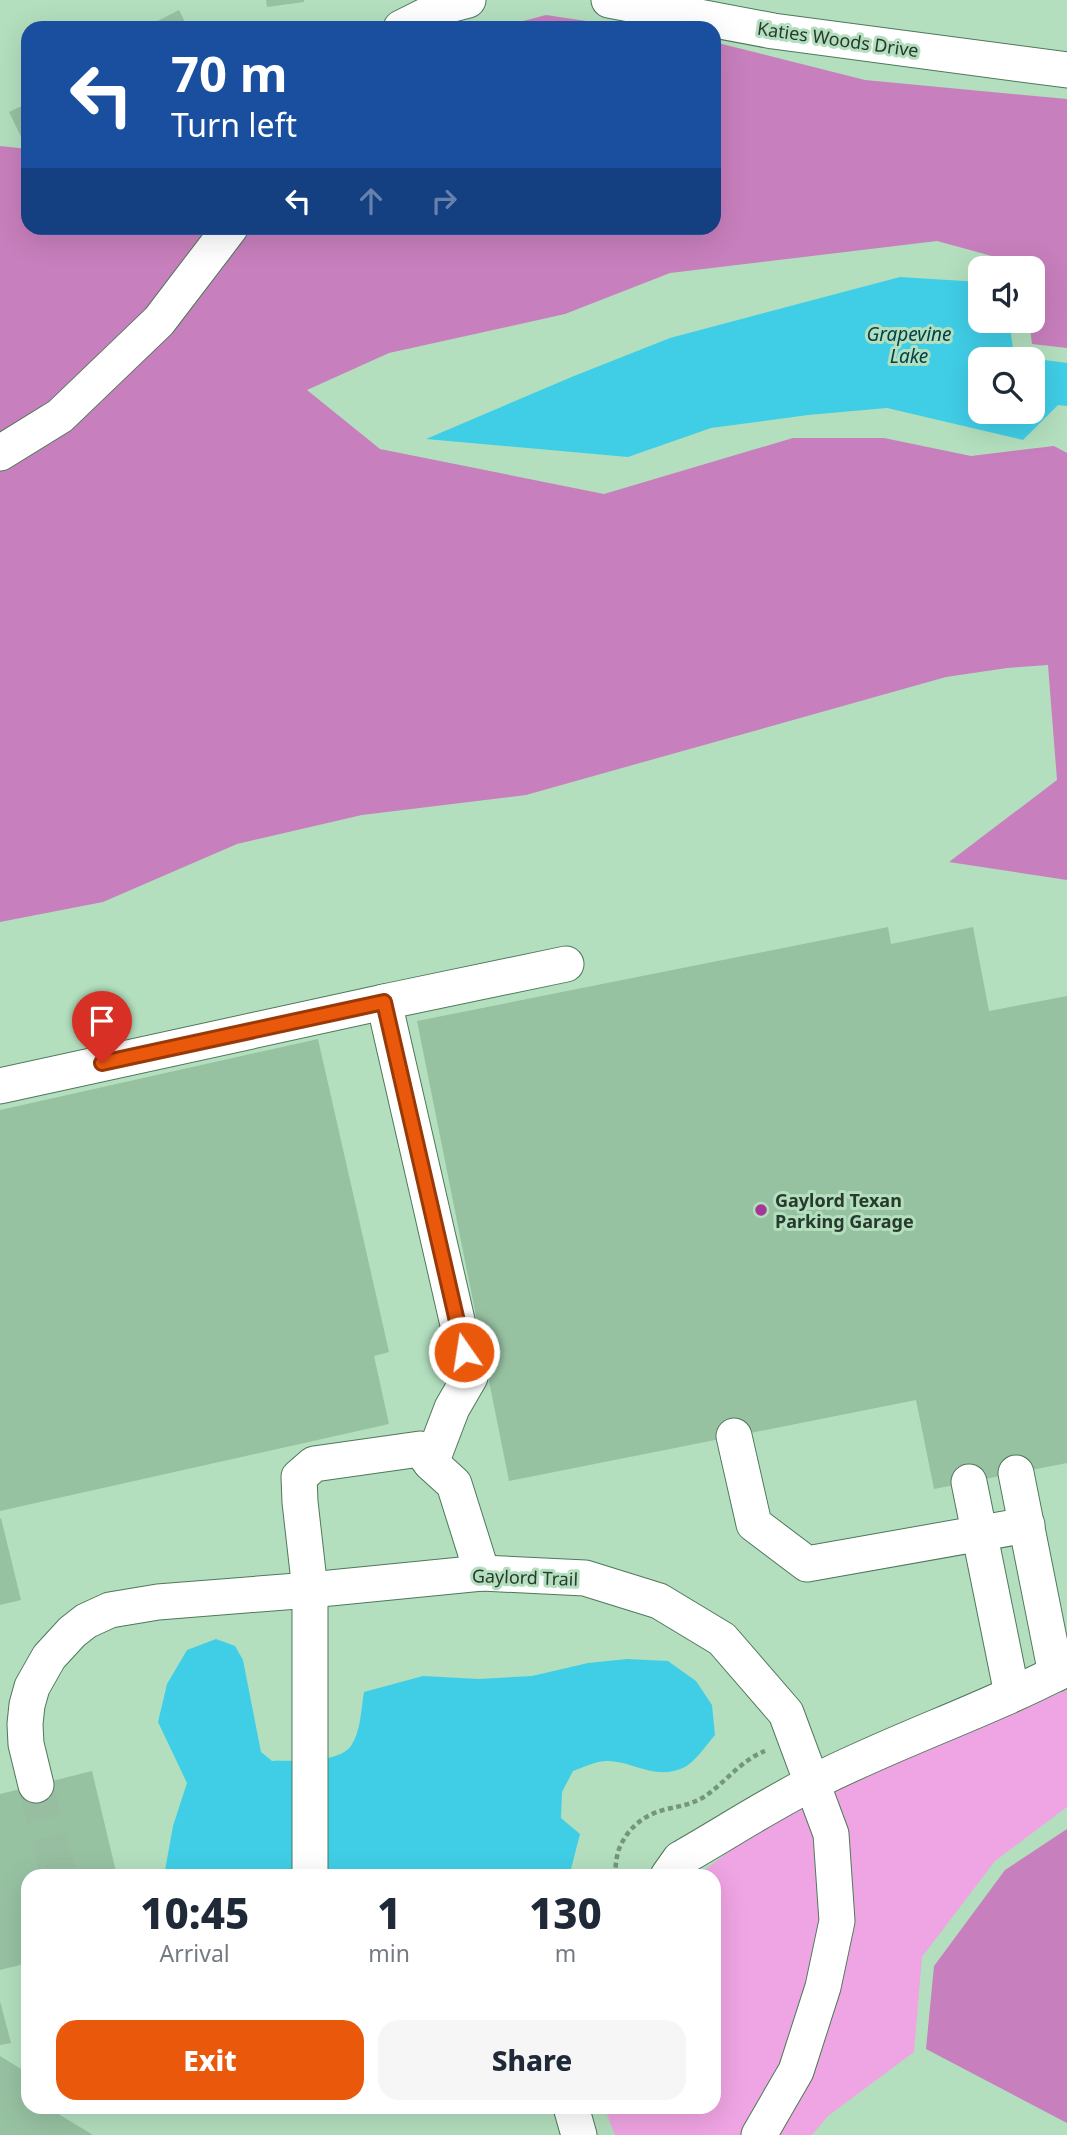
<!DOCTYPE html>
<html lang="en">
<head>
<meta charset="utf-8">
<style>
  :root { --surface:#fff; --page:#f6f6f7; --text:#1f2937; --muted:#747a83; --accent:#ea580c }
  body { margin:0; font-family:"Noto Sans",sans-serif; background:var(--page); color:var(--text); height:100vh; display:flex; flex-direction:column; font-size:26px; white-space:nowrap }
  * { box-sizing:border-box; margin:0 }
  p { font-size:23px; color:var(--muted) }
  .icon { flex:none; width:38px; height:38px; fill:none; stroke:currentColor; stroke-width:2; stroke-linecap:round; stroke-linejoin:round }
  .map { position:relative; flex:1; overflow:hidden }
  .details { position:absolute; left:21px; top:1869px; width:700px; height:245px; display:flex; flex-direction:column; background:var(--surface); border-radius:21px; box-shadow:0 7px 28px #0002 }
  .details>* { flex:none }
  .guide { position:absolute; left:21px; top:21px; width:700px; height:214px; border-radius:21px; box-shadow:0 7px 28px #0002; background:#1a4fa0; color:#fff; overflow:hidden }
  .buttons { position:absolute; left:968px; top:256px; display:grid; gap:14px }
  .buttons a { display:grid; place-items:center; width:77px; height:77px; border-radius:14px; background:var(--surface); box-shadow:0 7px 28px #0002; font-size:35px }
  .pin { position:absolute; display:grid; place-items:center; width:60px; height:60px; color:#fff; margin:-72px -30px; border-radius:50% 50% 50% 0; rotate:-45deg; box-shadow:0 0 7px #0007 }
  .pin .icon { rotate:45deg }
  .me { position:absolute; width:77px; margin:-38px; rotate:347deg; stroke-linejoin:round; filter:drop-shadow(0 0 5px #0008) }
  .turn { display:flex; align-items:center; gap:24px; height:147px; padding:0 35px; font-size:32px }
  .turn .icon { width:91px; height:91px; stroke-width:2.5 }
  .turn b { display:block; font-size:49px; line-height:60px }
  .lanes { display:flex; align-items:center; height:66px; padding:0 35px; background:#0003; justify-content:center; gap:35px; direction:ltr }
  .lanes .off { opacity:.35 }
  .eta { display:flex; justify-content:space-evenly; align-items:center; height:119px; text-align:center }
  .eta b { font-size:42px; font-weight:800; line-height:49px }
  .primary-button { display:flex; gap:14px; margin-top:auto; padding:14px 35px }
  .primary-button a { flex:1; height:80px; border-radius:21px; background:var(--accent); color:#fff; font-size:28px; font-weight:800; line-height:80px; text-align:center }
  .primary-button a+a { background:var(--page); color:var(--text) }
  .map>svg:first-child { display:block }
  .green { fill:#efa4e3 }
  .forest { fill:#c87fbd }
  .water { fill:#40cee7; fill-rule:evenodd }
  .building { fill:#97c2a2 }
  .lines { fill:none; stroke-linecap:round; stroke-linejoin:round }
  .minor-tunnel { stroke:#97bea1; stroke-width:35; stroke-dasharray:35 18; stroke-linecap:butt }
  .minor-casing { stroke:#4f785a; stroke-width:37 }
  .path { stroke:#75957d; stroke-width:4.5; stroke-dasharray:5 3.5; stroke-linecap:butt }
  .minor { stroke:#fff; stroke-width:35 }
  .route-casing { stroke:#983908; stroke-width:18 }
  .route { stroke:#ea580c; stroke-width:12 }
  .poi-dot { fill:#a33898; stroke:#b3dfbe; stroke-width:2.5 }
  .labels { text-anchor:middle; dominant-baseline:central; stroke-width:6; stroke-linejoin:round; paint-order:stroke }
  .street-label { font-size:18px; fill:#283a2d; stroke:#b3dfbe }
  .poi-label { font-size:18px; font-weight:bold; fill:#283a2d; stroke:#b3dfbe; text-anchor:start }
  .water-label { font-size:19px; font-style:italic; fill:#00414c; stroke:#b3dfbe }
</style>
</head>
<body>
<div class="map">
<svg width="1067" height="2135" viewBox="0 0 1067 2135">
  <rect width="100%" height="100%" fill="#b3dfbe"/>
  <path class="green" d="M1067,1690V1807L995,1861L922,1957L914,2052L828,2116L812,2135H615L604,2107H714V1876H697L781,1811Z"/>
  <g class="forest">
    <path d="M546,15L633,28H497Z"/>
    <path d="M714,42L865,80L1067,99V348L1032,344L1029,320H1032V268H1022L1021,264L937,241L670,273L565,314L389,353L307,390L380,449L604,494L793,438H884L971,456L1054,446L1067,453V880L949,862L1057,780L1048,665L1007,668L946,677L526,795L362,815L237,844L103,902L0,922V146L28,149V228H714Z"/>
    <path d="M1067,1829V2123L926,2049L934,1966L1005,1870Z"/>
  </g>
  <g class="water">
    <path d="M900,277L980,282V320H1009L1014,356L1067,363V406L1058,405L1023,440L887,408L808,415L711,428L628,457L426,439L574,376L670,338ZM980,359H1032V411H980Z"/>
    <path d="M216,1639L235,1646L243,1660L261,1752L272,1761C292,1760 338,1764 351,1746C361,1731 361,1709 364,1692L423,1676L479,1679L532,1676L588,1663L627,1659L668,1661L696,1681L712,1705L715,1735C707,1744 696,1761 685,1767C656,1781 637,1763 610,1761C597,1760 584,1767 573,1771L562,1792L561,1818L580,1834L571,1869L565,1876H164L173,1826L187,1783L158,1722L167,1684L187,1650Z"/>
  </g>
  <g class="building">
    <path d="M266,0H304V2L267,7Z"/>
    <path d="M179,10L188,28H144Z"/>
    <path d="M28,103V151L9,112Z"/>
    <path d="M888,927L891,944L973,927L989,1011L1067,996V1463L934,1489L916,1400L509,1481L417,1021Z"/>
    <path d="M318,1039L389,1352L374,1356L389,1424L0,1511V1110Z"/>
    <path d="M1,1518L21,1600L0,1605V1519Z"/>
    <path d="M92,1771L117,1876H28V1915L23,1916L28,1938V1963L0,1970V1794Z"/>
    <path d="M0,2001L11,2043L0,2045Z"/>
    <path d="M0,2056L26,2072L28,2077V2107H47L93,2135H0Z"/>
  </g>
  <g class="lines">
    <path class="minor-tunnel" d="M36,1785L59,1876"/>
    <g class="minor-casing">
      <g id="minor">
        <path d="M609,0L773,31L1067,70"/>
        <path d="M401,28L445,6L468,0"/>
        <path d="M0,453L60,416L159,321L230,228"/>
        <path d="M384,1002L566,964"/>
        <path d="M0,1086L384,1002L470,1377L452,1408L431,1463"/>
        <path d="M734,1436L754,1524L807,1564L1027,1525"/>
        <path d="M1016,1473L1056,1674"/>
        <path d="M969,1482L1012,1694"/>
        <path d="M36,1785L26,1744L25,1724L27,1705L32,1687L49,1657L72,1632L86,1621L110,1610L158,1602L310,1590L482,1573L585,1578L659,1601L722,1639L786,1713L831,1834L837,1921L823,1987L796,2071L759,2135"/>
        <path d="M310,1876V1590L300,1502L299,1477L314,1464L420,1449L431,1463L454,1484L482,1573"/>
        <path d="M668,1876L680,1859C724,1834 768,1805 814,1782C896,1740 985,1711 1067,1668"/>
        <path d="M571,2107L579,2135"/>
      </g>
    </g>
    <path class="path" d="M614,1876C616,1867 616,1857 619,1849C628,1827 645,1814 667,1809C681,1806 692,1804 704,1797C725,1783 741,1760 765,1751"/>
    <use href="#minor" class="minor"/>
  </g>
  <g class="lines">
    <g class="route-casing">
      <path id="route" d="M102,1063L384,1002L464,1352"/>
    </g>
    <use href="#route" class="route"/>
  </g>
  <circle class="poi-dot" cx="761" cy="1210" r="7"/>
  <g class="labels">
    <g class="street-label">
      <text transform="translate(838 39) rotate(8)">Katies Woods Drive</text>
      <text transform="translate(525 1577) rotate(2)">Gaylord Trail</text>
    </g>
    <g class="poi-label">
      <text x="775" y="1200">Gaylord Texan<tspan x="775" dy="21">Parking Garage</tspan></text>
    </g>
    <g class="water-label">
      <text x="909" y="334">Grapevine<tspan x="909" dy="22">Lake</tspan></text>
    </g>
  </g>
</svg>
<div class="buttons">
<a><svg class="icon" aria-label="sound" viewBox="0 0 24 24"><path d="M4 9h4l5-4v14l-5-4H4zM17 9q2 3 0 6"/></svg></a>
<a><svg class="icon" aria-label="search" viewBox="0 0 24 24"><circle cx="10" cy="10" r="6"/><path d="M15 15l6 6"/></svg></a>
</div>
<div class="pin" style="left:102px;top:1063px;background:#d93025"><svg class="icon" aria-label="arrive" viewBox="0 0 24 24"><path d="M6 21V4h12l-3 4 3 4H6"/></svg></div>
<svg class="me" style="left:464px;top:1352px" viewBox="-20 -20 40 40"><circle r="17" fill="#ea580c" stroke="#fff" stroke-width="3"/><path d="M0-11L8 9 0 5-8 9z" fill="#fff"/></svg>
<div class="guide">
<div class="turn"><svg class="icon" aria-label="left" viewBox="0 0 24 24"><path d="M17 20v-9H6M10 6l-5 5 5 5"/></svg><div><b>70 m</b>Turn left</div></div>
<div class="lanes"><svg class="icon" aria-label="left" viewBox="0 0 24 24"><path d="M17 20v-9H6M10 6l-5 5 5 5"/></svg><svg class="icon off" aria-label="ahead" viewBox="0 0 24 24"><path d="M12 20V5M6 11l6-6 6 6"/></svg><svg class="icon off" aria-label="right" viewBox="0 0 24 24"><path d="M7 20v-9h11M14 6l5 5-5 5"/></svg></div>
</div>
<section class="details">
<div class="eta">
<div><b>10:45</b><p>Arrival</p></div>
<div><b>1</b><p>min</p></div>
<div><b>130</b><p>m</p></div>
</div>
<div class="primary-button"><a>Exit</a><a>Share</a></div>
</section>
</div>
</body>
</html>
